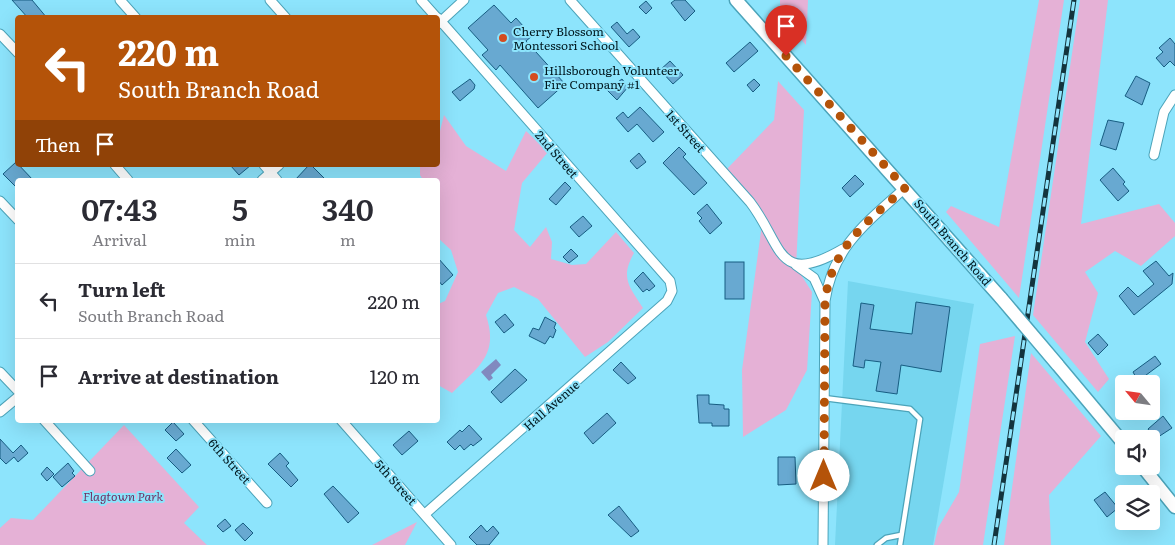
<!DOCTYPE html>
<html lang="en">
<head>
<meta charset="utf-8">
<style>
  :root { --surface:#fff; --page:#f2f2f3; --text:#2b2b33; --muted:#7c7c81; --line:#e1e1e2 }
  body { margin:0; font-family:Literata,serif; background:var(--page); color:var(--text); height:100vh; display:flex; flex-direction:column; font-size:19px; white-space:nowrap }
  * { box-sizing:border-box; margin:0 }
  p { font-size:16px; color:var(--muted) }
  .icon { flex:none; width:28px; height:28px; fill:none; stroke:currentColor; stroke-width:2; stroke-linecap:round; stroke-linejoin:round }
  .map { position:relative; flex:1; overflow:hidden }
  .panel { position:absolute; left:15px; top:178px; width:425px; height:245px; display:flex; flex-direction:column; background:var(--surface); border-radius:5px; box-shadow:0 5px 20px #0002 }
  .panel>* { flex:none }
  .guide { position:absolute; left:15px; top:15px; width:425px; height:152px; border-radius:5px; box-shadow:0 5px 20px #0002; background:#b45309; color:#fff; overflow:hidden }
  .needle { width:32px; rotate:299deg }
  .buttons { position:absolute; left:1115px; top:375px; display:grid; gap:10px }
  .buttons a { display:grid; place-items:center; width:45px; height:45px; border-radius:5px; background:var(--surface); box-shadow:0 5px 20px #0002; font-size:25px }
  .pin { position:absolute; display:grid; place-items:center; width:42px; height:42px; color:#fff; margin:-51px -21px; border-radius:50% 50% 50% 0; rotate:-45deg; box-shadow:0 0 5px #0007 }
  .pin .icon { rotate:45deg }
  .me { position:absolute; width:55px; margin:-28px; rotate:0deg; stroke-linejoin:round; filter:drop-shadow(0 0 4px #0008) }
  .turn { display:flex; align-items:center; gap:18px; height:105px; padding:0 20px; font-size:22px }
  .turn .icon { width:65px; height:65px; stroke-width:2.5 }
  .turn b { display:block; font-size:35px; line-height:42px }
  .then { display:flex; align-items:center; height:48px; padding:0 20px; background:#0003; gap:10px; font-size:19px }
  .eta { display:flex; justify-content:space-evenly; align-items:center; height:85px; text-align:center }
  .eta b { font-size:30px; font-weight:600; line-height:35px }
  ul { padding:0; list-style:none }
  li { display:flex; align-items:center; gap:15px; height:75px; padding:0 20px; border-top:1px solid var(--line) }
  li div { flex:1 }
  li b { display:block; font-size:19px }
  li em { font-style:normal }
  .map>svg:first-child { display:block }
  .built { fill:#76d6ef }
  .green { fill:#e5b1d6 }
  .water { fill:#8189bf }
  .building { fill:#68a9d1; stroke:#175d82 }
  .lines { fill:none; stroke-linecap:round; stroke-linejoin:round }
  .lane-casing { stroke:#4ca4ba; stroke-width:7 }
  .street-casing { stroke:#4ca4ba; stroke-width:11 }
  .secondary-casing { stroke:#4ca4ba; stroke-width:15 }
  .lane { stroke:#fff; stroke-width:4.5 }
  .street { stroke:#fff; stroke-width:9 }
  .secondary { stroke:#fff; stroke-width:12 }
  .rail-casing { stroke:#13343d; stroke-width:5 }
  .rail { stroke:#8de4fc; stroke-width:3; stroke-dasharray:9; stroke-linecap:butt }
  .secondary-bridge-casing { stroke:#4ca4ba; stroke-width:15; stroke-linecap:butt }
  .secondary-bridge { stroke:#fff; stroke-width:12 }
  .route { stroke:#b45309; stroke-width:9; stroke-dasharray:0 16.2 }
  .poi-dot { fill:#d44c20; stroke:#8de4fc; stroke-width:2 }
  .labels { text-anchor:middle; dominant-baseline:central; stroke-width:4; stroke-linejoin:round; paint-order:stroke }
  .poi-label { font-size:12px; fill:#00181f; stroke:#8de4fc; text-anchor:start }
  .street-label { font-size:12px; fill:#00181f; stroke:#8de4fc }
  .park-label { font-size:12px; font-style:italic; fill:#723163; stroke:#8de4fc }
</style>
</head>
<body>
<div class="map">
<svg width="1175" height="545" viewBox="0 0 1175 545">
  <rect width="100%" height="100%" fill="#8de4fc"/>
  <path class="built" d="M848,281L974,304L933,545H835Z"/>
  <g class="green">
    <path d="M780,0H808L806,45L780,15Z"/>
    <path d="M1039,0H1064L1019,298L946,212L951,206L999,227Z"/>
    <path d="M1080,0H1108L1081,224L1159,204L1175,223V236L1141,266L1115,251L1085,272L1098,293L1085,342L1109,379L1098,392L1033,315Z"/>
    <path d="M778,81L804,110L796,267L812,292L807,370L786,410L743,437L742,370L763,217L724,172L774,120Z"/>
    <path d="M444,115L466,146L506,171L526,131L548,152L522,183L514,230L530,247L546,227L552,242L551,259L572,265L586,264L616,232L634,253C620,278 629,286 643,308L608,342L585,357L538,299L514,287L498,293L486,315C499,355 479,366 452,393L438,385V304L445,301L458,272L451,250L438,238V180H423L420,175V165H438V139Z"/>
    <path d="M1015,336L983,545H934L938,528L959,492L980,344Z"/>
    <path d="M1031,353L1101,436L1049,495L1051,545H1004Z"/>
    <path d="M124,425L199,507L184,523L207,545H0V528L11,518L33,520Z"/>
    <path d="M417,522L405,545H372Z"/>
  </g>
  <path class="water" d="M496,359L501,365L491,375L493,378L489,381L481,372Z"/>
  <g class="building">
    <path d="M12,0H32L47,18H28Z"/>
    <path d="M675,0H685L695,11L685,21L671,3Z"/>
    <path d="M646,1L652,8L646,14L639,7Z"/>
    <path d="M494,5L511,23L516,18L532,36L526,41L565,84L538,108L500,65L496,70L482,55L488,50L468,28Z"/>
    <path d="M617,22L627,34L633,29L640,37L629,47L611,27Z"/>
    <path d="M1170,38L1175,44V66L1170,61L1164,67L1156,58L1163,52L1159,48Z"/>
    <path d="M750,42L758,51L734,72L726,63Z"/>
    <path d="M670,61L683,75L673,84L660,70Z"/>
    <path d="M1136,76L1150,83L1142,105L1125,96Z"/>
    <path d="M470,79L475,85L474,89L460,101L452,92Z"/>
    <path d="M622,79L628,87L617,100L607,90Z"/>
    <path d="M754,79L760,85L753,92L747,85Z"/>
    <path d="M640,107L664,132L653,142L637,124L628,132L616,118L623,112L628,118Z"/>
    <path d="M1108,120L1124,123L1116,150L1100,145Z"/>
    <path d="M679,147L686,154L683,157L707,183L694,195L663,163Z"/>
    <path d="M639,153L646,162L637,169L630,161Z"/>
    <path d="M16,162L33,180H18V189L3,174Z"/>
    <path d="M230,165H251L239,175Z"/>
    <path d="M309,165H311L326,180H295Z"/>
    <path d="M1113,168L1125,182L1123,184L1129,191L1118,201L1100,180Z"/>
    <path d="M855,175L864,184L850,197L842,188Z"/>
    <path d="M565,182L571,188L556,205L549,199Z"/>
    <path d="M707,204L722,223L710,234L699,221L702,218L697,213Z"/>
    <path d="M583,216L592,226L579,237L570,227Z"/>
    <path d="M571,249L578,256L569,263L563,257Z"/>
    <path d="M438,258L453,275L442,285L438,280Z"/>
    <path d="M1156,261L1169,276L1173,273L1172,284L1134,315L1119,296L1128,287L1138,297L1154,284L1143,271Z"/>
    <rect x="725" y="262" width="19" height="37"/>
    <path d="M643,272L655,286L649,291L647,289L643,292L634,281Z"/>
    <path d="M916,302L950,307L941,372L901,365L897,394L876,391L881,362L865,360L864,368L853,366L861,303L874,305L870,329L912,334Z"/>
    <path d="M505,314L514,325L504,333L495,322Z"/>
    <path d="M545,317L556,323L554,328L556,330L553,338L550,336L545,344L529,336L533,328L539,330Z"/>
    <path d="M1098,334L1108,345L1098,355L1088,343Z"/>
    <path d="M1155,356L1161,364L1138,381L1133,372Z"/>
    <path d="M621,362L636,378L628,384L613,370Z"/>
    <path d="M515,369L527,380L501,403L491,392Z"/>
    <path d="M697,395H709V404L724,405V409H729V426H712V423H699Z"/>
    <path d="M607,413L616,423L593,444L584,433Z"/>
    <path d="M1163,416L1172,428L1155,439L1148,429Z"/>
    <path d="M173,422L184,434L176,441L165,430Z"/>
    <path d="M469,425L482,439L473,446L471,444L464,450L460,445L455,450L447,442L460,430L462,432Z"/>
    <path d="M409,431L418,441L402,455L393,445Z"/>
    <path d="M0,439L13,453L21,445L28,453L18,462L14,457L6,464L0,458Z"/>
    <path d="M176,449L191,465L182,473L167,458Z"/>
    <path d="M280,453L289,463L286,466L298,480L291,487L268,464Z"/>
    <path d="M778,457H795L796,484L778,485Z"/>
    <path d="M68,463L74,471L72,473L75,476L62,487L53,477Z"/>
    <path d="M47,467L54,474L47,481L41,474Z"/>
    <path d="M333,486L359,513L348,523L324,494Z"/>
    <path d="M1105,492L1118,508L1107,517L1094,500Z"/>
    <path d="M619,506L639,531L631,537L608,515Z"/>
    <path d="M225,519L231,526L223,532L217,526Z"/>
    <path d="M243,523L253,533L245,541L235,530Z"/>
    <path d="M481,525L487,532L493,526L499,533L489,545H477L469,537Z"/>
  </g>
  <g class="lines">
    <g class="lane-casing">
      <g id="lane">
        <path d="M824,398L910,409L920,419L900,545"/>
        <path d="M877,545L886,538L901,535"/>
      </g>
    </g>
    <g class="street-casing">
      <g id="street">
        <path d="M120,0L136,18"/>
        <path d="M270,0L286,18"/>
        <path d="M421,0L437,18"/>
        <path d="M570,0L750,202C783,245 776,288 843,249"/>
        <path d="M438,24L464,0"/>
        <path d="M0,34L18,53"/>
        <path d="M1154,155L1164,112L1175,95"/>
        <path d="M115,165L128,180"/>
        <path d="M264,165L277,180"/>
        <path d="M262,180L279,165"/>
        <path d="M0,201L18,220"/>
        <path d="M796,265L814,278L824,300"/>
        <path d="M0,372L18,391"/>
        <path d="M0,412L18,397"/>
        <path d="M44,420L90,471"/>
        <path d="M193,420L267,503"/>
        <path d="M341,420L451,545"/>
        <path d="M425,514L667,301L672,291L670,281L438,18"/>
        <path d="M823,545L825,301C833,247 866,223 905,188"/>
      </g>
    </g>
    <g class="secondary-casing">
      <g id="secondary">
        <path d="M736,0L1001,298"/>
        <path d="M1057,364L1124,444"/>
        <path d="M1142,466L1175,507"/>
      </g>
    </g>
    <use href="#lane" class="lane"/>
    <use href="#street" class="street"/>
    <use href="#secondary" class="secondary"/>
    <g class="rail-casing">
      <path id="rail" d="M994,545L1074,0"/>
    </g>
    <use href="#rail" class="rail"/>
    <g class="secondary-bridge-casing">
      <path id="secondary-bridge" d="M1001,298L1057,364"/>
    </g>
    <use href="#secondary-bridge" class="secondary-bridge"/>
  </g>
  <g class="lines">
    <path class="route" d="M786,56L905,188C866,223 832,247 825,301L824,476"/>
  </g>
  <g class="poi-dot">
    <circle cx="503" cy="38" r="5"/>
    <circle cx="534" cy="77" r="5"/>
  </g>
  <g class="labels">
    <g class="poi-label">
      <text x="513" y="31">Cherry Blossom<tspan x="513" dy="14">Montessori School</tspan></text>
      <text x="544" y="70">Hillsborough Volunteer<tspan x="544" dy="14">Fire Company #1</tspan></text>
    </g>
    <g class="street-label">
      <text transform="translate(686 131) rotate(48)">1st Street</text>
      <text transform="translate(557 154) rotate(49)">2nd Street</text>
      <text transform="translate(953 242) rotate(49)">South Branch Road</text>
      <text transform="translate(551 405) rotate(-41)">Hall Avenue</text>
      <text transform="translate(230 461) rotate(48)">6th Street</text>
      <text transform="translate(396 482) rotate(48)">5th Street</text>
    </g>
    <g class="park-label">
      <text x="123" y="496">Flagtown Park</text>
    </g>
  </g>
</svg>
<div class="buttons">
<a><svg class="needle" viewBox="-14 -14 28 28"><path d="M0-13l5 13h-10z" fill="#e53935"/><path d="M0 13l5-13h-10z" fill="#7c7c81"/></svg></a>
<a><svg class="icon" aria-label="sound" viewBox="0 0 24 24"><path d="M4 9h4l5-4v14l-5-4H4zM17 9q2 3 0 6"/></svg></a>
<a><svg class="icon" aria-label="layers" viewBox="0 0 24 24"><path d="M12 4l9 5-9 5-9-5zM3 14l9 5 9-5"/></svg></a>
</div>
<div class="pin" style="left:786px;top:56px;background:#d93025"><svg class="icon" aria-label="arrive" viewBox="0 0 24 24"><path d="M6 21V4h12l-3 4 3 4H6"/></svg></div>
<svg class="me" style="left:824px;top:476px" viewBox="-20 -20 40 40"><circle r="19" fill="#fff"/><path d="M0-13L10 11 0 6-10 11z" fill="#b45309"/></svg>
<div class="guide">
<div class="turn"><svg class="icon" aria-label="left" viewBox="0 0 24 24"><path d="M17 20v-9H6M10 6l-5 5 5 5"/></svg><div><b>220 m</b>South Branch Road</div></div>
<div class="then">Then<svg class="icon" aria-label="arrive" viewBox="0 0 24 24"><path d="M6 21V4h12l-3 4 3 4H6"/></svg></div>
</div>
<section class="panel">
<div class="eta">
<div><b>07:43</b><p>Arrival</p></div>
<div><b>5</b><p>min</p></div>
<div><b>340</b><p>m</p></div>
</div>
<ul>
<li><svg class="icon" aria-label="left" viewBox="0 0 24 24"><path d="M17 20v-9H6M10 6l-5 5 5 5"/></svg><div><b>Turn left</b><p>South Branch Road</p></div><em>220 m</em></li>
<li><svg class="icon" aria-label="arrive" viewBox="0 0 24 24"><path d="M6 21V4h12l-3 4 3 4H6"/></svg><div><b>Arrive at destination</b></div><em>120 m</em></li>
</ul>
</section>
</div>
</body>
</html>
